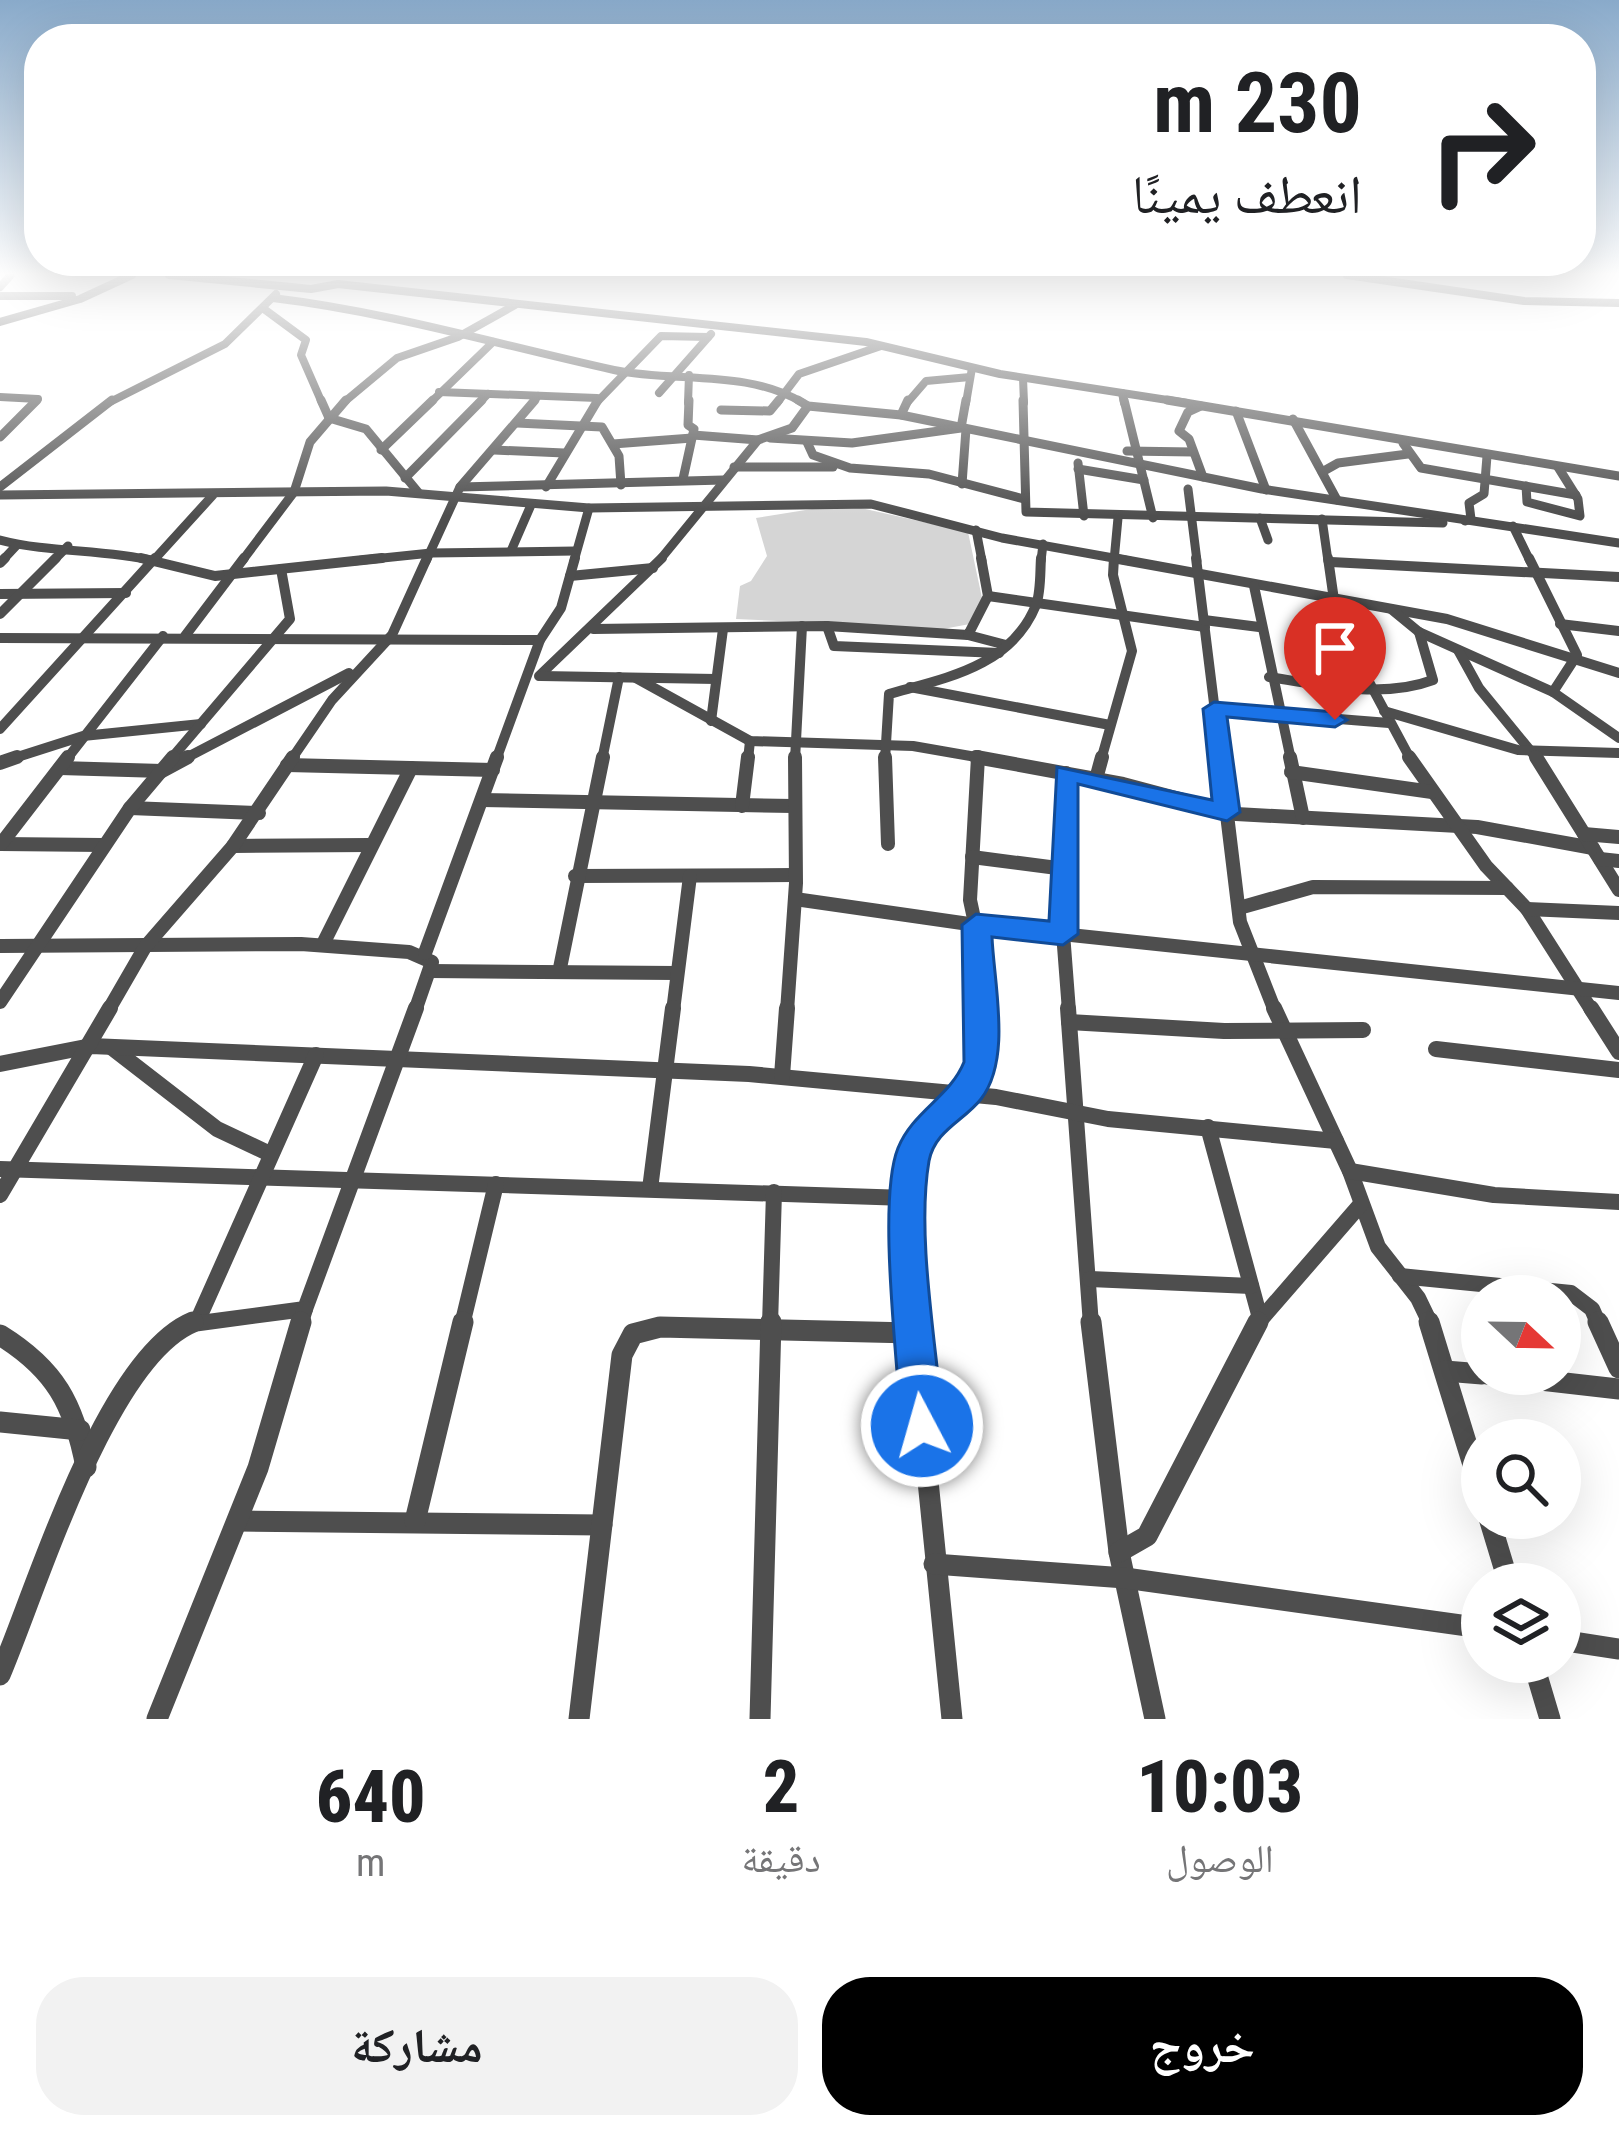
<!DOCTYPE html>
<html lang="ar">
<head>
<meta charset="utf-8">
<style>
  :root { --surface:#fff; --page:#f2f2f2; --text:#202124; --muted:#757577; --accent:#000 }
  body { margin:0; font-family:"Roboto Condensed","Noto Naskh Arabic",sans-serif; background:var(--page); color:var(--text); direction:rtl; height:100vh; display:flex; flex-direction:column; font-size:45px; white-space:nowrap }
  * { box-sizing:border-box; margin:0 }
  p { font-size:39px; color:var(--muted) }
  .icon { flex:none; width:66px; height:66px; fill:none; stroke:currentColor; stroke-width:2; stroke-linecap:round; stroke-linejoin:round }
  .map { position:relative; height:1719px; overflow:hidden; direction:ltr }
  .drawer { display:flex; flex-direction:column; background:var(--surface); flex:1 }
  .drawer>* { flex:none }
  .guide { position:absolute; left:24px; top:24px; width:1572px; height:252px; border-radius:48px; box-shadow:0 12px 48px #0002; direction:rtl; background:#fff; color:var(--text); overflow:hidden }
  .needle { width:78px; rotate:112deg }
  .tools { position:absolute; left:1461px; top:1275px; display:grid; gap:24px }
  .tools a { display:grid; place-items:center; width:120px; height:120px; border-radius:50%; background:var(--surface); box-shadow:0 12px 48px #0002; font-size:60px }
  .pin { position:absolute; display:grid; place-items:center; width:102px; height:102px; color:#fff; margin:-123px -51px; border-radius:50% 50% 50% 0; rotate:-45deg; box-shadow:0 0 12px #0007 }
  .pin .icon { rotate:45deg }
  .me { position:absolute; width:132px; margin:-66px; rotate:354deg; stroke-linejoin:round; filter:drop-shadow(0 0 9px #0008) }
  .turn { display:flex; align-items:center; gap:42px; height:252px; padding:0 36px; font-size:54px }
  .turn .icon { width:156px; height:156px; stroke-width:2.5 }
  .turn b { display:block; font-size:84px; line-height:102px }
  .eta { display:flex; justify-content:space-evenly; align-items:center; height:204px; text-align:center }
  .eta b { font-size:72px; font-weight:800; line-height:84px }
  .primary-button { display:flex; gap:24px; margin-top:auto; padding:24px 36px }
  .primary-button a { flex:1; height:138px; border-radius:48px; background:var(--accent); color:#fff; font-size:48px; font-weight:800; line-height:138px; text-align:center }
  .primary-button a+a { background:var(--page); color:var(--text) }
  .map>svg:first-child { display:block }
  .green { fill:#d5d5d5 }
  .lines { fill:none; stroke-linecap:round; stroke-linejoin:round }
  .minor-far5 { stroke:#4e4e4e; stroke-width:8 }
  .minor-far4 { stroke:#4e4e4e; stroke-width:9 }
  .minor-far3 { stroke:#4e4e4e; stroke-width:10 }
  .minor-far2 { stroke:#4e4e4e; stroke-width:14 }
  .minor-far1 { stroke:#4e4e4e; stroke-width:16 }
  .minor { stroke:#4e4e4e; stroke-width:21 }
  .route { fill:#1a73e8; stroke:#114b97; stroke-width:3 }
</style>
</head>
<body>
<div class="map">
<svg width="1619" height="1719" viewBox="0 0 1619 1719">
  <rect width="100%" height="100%" fill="#fff"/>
  <path class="green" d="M843,504L968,532L982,598L970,624L943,629L736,619L740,586L751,581L767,556L756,518Z"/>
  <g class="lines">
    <g class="minor-far5">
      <path d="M169,275L311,289L338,284L866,342L1000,374L1187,403"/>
      <path d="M1347,275L1524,301L1619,303"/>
      <path d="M0,287L10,276"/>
      <path d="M0,296H72"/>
      <path d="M273,298C389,312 500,345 614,370C675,383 747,369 803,403"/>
      <path d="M264,309L306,340L301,355L322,403"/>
      <path d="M0,322L80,299L132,275"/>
      <path d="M1023,378L1024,403"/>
      <path d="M439,392L597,398"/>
      <path d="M659,393L711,334"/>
      <path d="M1122,393L1124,403"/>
      <path d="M0,397L38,399L34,403"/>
      <path d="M108,403L225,344L276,294"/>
      <path d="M343,403L397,358L458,337L515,305"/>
      <path d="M430,403L493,342"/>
      <path d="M479,403L488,394"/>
      <path d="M532,403L538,396"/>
      <path d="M596,403L661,336L708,337"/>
      <path d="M688,403L689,375"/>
      <path d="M777,403L799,374L881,346"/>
      <path d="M907,403L926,381L970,377"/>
      <path d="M966,403L972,368"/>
    </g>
    <g class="minor-far4">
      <path d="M321,400L329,418"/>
      <path d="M798,400L808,406L901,415L1262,489L1619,543"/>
      <path d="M1023,400L1026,512L1443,523"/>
      <path d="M1124,400L1153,518"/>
      <path d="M1167,400L1619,476"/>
      <path d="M1201,406L1188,412L1179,431L1189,439L1203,477"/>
      <path d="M721,410L770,411L779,400"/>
      <path d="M1236,411L1266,490"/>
      <path d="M901,415L908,400"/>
      <path d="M329,418L366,429L418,492"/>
      <path d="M1293,419L1337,500"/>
      <path d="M517,423L602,427L619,456L621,485"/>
      <path d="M693,435L758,440"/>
      <path d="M0,437L37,400"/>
      <path d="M770,438L852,443L961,428L966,400"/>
      <path d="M807,442L813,455L850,468L929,474L1024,499"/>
      <path d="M1403,443L1421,468L1576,495"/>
      <path d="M613,444L692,438"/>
      <path d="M381,450L433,400"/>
      <path d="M494,450L564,453"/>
      <path d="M1127,451L1193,452"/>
      <path d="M1078,463L1084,516"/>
      <path d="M734,467H833"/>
      <path d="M1078,469L1144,480"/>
      <path d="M1322,472L1338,463L1408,454"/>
      <path d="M405,478L482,400"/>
      <path d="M683,479L694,429L688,425L689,400"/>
      <path d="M962,484L966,429"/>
      <path d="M1526,486L1527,502L1580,516L1578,499L1558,467"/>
      <path d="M0,487L112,400"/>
      <path d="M460,487L723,480"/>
      <path d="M546,487L598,400"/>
      <path d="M1188,489L1197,561"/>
      <path d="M0,495L386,491L589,508L871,504L1002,538L1130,561"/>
      <path d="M1260,518L1268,540"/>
      <path d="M1322,519L1328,561"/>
      <path d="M1465,521L1471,519L1469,503L1484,494L1487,456"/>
      <path d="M1513,526L1530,561"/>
      <path d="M976,530L982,561"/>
      <path d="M0,540C50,553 103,549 154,561"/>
      <path d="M511,551L531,505"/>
      <path d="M2,561L16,546"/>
      <path d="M53,561L68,546"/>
      <path d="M153,561L213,495"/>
      <path d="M242,561L294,492L310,442L346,400"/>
      <path d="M354,561L431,553L575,551"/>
      <path d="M426,561L460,487L535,400"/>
      <path d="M574,561L589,508"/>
      <path d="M659,561L758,440L792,428L808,406"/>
      <path d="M1041,561L1043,544"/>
      <path d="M1114,561L1118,518"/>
    </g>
    <g class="minor-far3">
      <path d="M141,558L215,576L382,558"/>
      <path d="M1113,558L1447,619L1619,673"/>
      <path d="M1196,558L1221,760"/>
      <path d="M1328,558L1334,600"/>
      <path d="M1529,558L1577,655L1553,692"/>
      <path d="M1331,562L1619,577"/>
      <path d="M0,563L5,558"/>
      <path d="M570,576L653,568"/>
      <path d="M1254,586L1291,760"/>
      <path d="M0,594L126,593"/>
      <path d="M988,596L1205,627"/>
      <path d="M1324,598L1411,760"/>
      <path d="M1391,609L1419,632L1553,692L1619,738"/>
      <path d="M0,614L56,558"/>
      <path d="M1204,620L1259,627"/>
      <path d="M1560,624L1619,631"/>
      <path d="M827,626L834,646L999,653"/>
      <path d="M593,629L827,626L968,635L988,596L981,558"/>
      <path d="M968,635L1006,645"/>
      <path d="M185,636L244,558"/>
      <path d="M0,638L540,640"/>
      <path d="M1458,650L1479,688L1538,760"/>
      <path d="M539,676L662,558"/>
      <path d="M541,676L716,679"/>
      <path d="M1269,677C1320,685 1383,699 1433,680L1419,632"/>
      <path d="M636,678L750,741L913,746L993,760"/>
      <path d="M910,687L1110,725"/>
      <path d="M1214,709L1389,723"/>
      <path d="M1384,711L1518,750L1619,753"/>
      <path d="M711,721L723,629"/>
      <path d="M0,729L155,558"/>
      <path d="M8,760L83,736L201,724"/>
      <path d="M66,760L163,636"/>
      <path d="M170,760L290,619L281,569"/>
      <path d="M182,760L349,673"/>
      <path d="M291,760L332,700L392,635L427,558"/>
      <path d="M496,760L540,640L561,608L575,558"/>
      <path d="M602,760L619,677"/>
      <path d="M748,760L750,741"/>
      <path d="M795,760L802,626"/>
      <path d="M885,760L889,694C945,678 1011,667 1036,605C1041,592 1040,572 1041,558"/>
      <path d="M1101,760L1132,651L1113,575L1114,558"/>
    </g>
    <g class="minor-far2">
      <path d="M885,757L888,844"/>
      <path d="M976,757L1123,784L1236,814L1477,827L1593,848"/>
      <path d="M978,757L970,900L979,942L980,1011"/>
      <path d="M1220,757L1240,922L1275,1011"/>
      <path d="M1290,757L1303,818"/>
      <path d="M1409,757L1486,866L1527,909L1592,1011"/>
      <path d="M1536,757L1619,890"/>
      <path d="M0,763L17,757"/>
      <path d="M287,765L493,770"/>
      <path d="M60,768L162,771L188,757"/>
      <path d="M1291,772L1432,792"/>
      <path d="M1066,773L1063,933L1069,1011"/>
      <path d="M1096,779L1102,757"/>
      <path d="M482,800L793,806"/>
      <path d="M742,806L748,757"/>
      <path d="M130,808L259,813"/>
      <path d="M1584,834L1619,837"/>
      <path d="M0,844L103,845"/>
      <path d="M1,844L68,757"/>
      <path d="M233,846L370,845"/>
      <path d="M972,857L1065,869"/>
      <path d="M1600,859L1619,861"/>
      <path d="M575,876L795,875"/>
      <path d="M795,899L976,925L1619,993"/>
      <path d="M1239,908L1313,887L1507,888"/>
      <path d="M1527,909L1619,913"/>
      <path d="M323,944L411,768"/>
      <path d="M0,946L301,944L409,952L432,962L415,1011"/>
      <path d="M425,953L497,757"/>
      <path d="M560,968L603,757"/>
      <path d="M430,971L676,973"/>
      <path d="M0,1002L130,808L173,757"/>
      <path d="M108,1011L145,947L233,846L293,757"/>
      <path d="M673,1011L690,876"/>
      <path d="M787,1011L796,883L795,757"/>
    </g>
    <g class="minor-far1">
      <path d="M1068,1008L1091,1325"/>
      <path d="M1274,1008L1350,1171L1378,1247L1418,1298L1431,1325"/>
      <path d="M1591,1008L1619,1052"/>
      <path d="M1069,1022L1224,1031L1363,1030"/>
      <path d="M111,1047L217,1129L270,1154"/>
      <path d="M1436,1049L1619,1070"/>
      <path d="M0,1064L91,1046L749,1074L996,1097L1108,1119L1336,1141"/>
      <path d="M782,1076L787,1008"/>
      <path d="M1208,1127L1260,1318"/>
      <path d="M0,1169L907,1198"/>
      <path d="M1350,1171L1494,1195L1619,1202"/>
      <path d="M650,1189L673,1008"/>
      <path d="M0,1195L110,1008"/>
      <path d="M1400,1276L1571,1293L1592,1309L1599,1325"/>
      <path d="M1090,1279L1251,1286"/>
      <path d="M197,1322L316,1055"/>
      <path d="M185,1325L305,1309L416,1008"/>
      <path d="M300,1325L305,1309"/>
      <path d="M462,1325L496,1184"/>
      <path d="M770,1325L774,1192"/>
      <path d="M912,1325C910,1272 895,1200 915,1150C929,1114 972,1101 980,1063C984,1047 980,1025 980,1008"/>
      <path d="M1256,1325L1361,1204"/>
    </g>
    <g class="minor">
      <path d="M912,1322L952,1719"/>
      <path d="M1091,1322L1119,1552L1155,1719"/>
      <path d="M1429,1322L1482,1494"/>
      <path d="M1598,1322L1619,1368"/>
      <path d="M0,1335C55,1369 74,1404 86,1467"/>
      <path d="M1445,1371L1482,1374"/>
      <path d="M1487,1374L1619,1389"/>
      <path d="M0,1422L80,1430"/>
      <path d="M1489,1518L1509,1584"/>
      <path d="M238,1521L602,1525"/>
      <path d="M415,1521L463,1322"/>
      <path d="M1119,1552L1147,1536L1258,1322"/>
      <path d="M934,1564L1125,1578L1482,1628"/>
      <path d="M1560,1640L1619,1649"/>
      <path d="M1533,1662L1550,1719"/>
      <path d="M0,1675C37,1588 106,1358 193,1322"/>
      <path d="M157,1719L258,1468L301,1322"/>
      <path d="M579,1719L622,1355L633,1334L660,1327L912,1333"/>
      <path d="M760,1719L771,1322"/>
    </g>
  </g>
  <linearGradient id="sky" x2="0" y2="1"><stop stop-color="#89aaca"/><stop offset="0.53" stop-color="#fff"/><stop offset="1" stop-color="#fff" stop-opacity="0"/></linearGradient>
  <rect width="1619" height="516" fill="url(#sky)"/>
  <path class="route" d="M1214,702L1335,712L1347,720L1335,727L1227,717L1240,812L1227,821L1078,784V934L1063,945L992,937C994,984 1012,1059 981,1099C964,1121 935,1130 929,1161C916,1236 937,1347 943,1426L937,1440L922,1446L907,1440L901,1426C898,1363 877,1200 898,1148C913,1111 950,1097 964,1062L962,925L976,914L1049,921L1057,767L1212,800L1203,709Z"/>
</svg>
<div class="tools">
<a><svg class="needle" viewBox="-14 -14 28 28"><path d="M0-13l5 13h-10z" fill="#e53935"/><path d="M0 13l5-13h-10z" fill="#757577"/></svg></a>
<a><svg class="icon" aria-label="search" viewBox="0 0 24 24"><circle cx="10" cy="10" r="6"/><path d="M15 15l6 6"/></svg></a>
<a><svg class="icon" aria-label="layers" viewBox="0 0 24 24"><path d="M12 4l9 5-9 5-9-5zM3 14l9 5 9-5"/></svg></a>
</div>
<div class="pin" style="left:1335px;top:720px;background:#d93025"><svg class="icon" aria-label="arrive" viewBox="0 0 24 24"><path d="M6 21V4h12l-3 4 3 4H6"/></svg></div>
<svg class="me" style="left:922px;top:1426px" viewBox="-20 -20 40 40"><circle r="17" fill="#1a73e8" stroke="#fff" stroke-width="3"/><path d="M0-11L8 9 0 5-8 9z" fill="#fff"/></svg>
<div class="guide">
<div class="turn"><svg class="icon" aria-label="right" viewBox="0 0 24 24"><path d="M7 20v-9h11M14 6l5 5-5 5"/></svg><div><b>230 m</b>انعطف يمينًا</div></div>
</div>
</div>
<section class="drawer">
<div class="eta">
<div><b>10:03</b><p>الوصول</p></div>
<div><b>2</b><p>دقيقة</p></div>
<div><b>640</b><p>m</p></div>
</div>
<div class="primary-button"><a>خروج</a><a>مشاركة</a></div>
</section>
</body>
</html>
